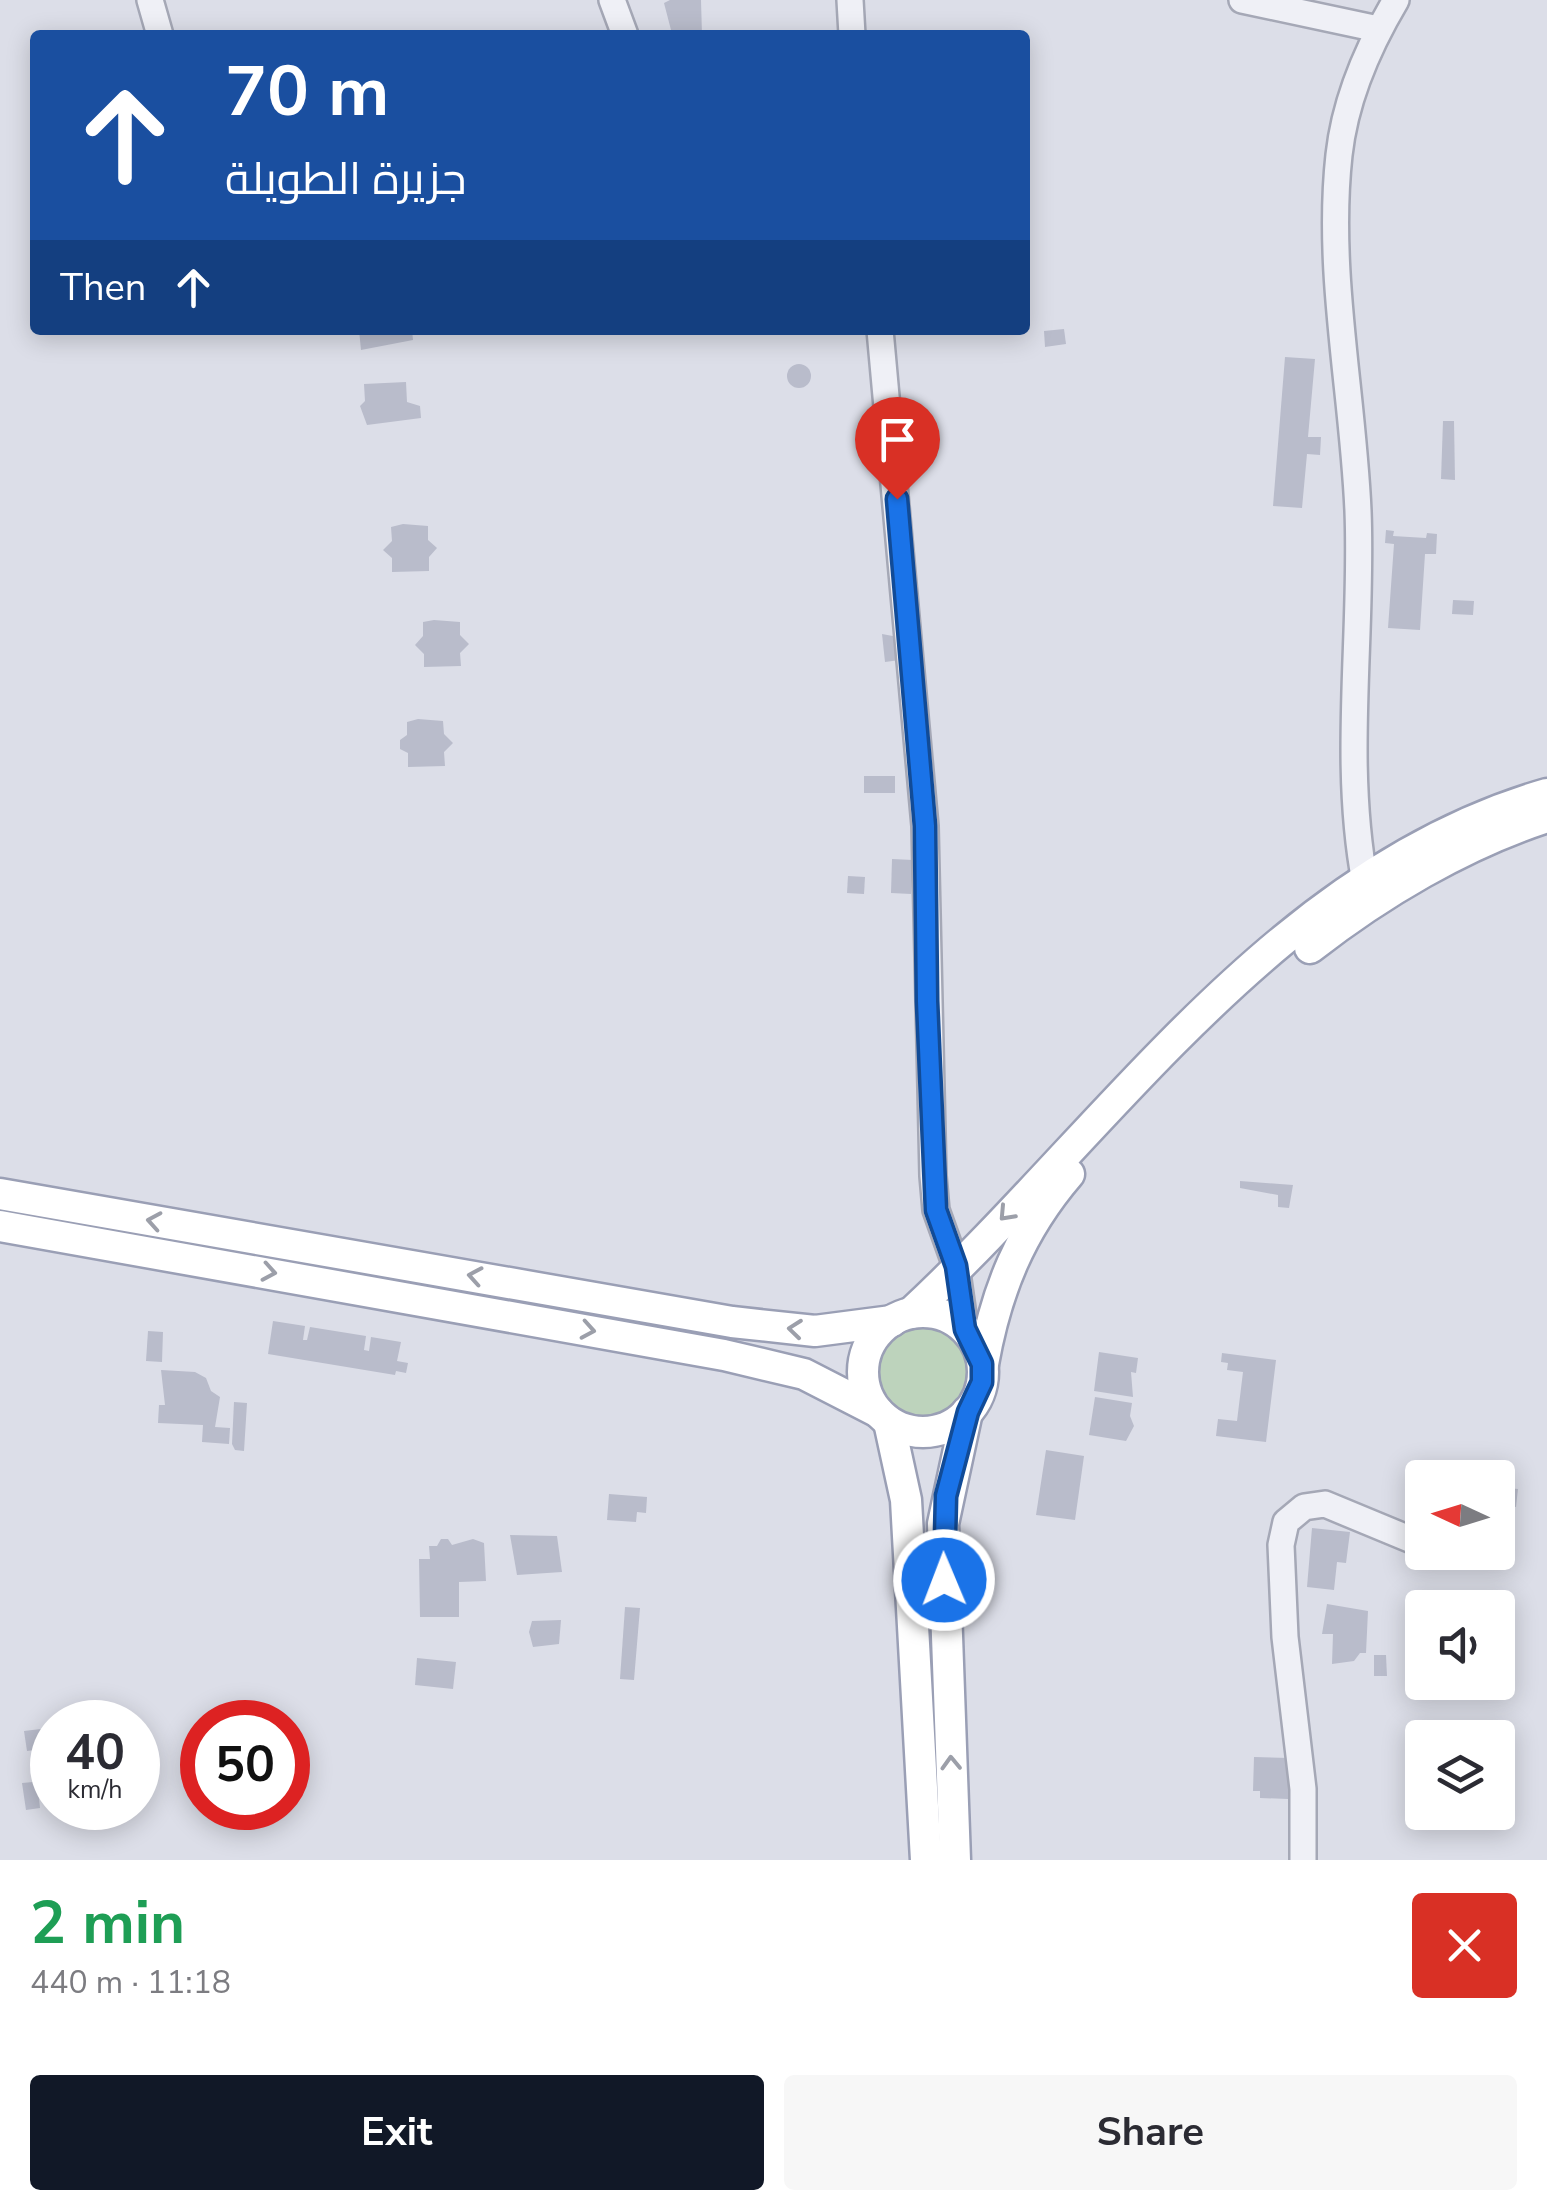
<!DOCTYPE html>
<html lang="en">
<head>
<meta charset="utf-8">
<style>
  :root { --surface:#fff; --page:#f7f7f7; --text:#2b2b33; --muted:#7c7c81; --accent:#111827 }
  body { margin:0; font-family:"Nunito Sans",Cairo,sans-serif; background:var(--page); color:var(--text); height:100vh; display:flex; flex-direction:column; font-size:38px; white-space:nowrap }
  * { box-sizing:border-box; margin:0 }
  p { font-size:32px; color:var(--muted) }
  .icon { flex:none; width:55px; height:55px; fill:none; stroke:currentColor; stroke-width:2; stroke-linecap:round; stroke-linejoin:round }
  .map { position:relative; height:1860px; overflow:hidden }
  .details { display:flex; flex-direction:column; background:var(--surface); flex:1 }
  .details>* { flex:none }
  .top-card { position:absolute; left:30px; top:30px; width:1000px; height:305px; border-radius:10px; box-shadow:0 5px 25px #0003; background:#1a4fa0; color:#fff; overflow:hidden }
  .needle { width:65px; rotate:274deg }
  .fabs { position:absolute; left:1405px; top:1460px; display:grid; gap:20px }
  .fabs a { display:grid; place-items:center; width:110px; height:110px; border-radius:10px; background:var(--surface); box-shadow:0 5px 25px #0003; font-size:50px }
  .speed { position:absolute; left:30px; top:1700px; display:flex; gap:20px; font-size:50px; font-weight:700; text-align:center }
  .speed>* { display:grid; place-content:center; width:130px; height:130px; border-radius:50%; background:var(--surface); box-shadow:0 5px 25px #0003; line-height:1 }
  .speed small { font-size:25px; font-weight:400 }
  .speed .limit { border:15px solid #d22; background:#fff; color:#111 }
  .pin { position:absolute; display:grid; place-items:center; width:85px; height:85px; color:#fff; margin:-102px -42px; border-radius:50% 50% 50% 0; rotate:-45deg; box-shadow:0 0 10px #0007 }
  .pin .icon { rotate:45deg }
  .me { position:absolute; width:110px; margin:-55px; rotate:359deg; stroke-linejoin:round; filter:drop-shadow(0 0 8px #0008) }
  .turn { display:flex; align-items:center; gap:35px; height:210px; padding:0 30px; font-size:45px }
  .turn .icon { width:130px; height:130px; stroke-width:2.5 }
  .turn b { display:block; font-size:70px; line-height:85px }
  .then { display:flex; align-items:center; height:95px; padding:0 30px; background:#0003; gap:20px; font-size:38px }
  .round { display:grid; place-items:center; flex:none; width:105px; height:105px; border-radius:10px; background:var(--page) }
  .overview { display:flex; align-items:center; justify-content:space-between; height:170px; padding:0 30px }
  h1 { font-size:60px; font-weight:700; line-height:75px; color:#1e9e55 }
  .cta { display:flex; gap:20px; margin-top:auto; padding:20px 30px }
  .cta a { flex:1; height:115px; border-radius:10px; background:var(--accent); color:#fff; font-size:40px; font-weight:700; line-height:115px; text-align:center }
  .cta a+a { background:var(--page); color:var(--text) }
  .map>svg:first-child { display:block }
  .green { fill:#bdd3bc }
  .building { fill:#b9bccb }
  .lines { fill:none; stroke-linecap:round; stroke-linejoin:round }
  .minor-casing { stroke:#a5a8b6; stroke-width:30 }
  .major-casing { stroke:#9a9fb5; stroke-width:35 }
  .minor { stroke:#eff0f6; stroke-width:25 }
  .major { stroke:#fff; stroke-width:30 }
  .oneway { stroke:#9c9fa9 }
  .route-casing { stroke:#114b97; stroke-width:25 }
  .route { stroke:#1a73e8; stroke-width:18 }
</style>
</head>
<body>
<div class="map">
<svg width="1547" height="1860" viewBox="0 0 1547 1860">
  <rect width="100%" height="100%" fill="#dcdee8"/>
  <circle class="green" cx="926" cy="1372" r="47"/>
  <g class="building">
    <path d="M670,0H701L702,35H667L671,30L664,3Z"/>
    <path d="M1064,329L1066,344L1045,347L1044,331Z"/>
    <path d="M359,330H412L413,340L361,350Z"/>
    <path d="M1285,357L1315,359L1308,437H1321L1320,455L1307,454L1302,508L1273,506Z"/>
    <circle cx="799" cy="376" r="12"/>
    <path d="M406,382L407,402L420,406L421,418L367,425L360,406L365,401L364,384Z"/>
    <path d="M1443,421H1454L1455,480L1441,479Z"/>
    <path d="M403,524L428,526V540L437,548L429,557V571L392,572V558L383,550L392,541L391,527Z"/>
    <path d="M1386,530L1394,531L1393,536L1426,538L1427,533L1437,534L1436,554H1425L1420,630L1388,628L1394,544L1385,543Z"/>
    <path d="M1453,600L1474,601L1473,615L1452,614Z"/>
    <path d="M434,620L460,622V635L469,644L460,653L461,666L424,667V654L415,645L423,636V622Z"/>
    <path d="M882,634L898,637L900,660L885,662Z"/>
    <path d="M418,719L443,721L444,734L453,743L444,752L445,766L408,767V753L400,749V740L407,735V722Z"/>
    <rect x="864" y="776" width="31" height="17"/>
    <path d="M892,859L913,860L911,894L891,893Z"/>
    <path d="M848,876L865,877L864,894L847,893Z"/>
    <path d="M1240,1181L1293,1185L1289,1208L1278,1207V1195L1240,1188Z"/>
    <path d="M273,1321L305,1326L303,1340H307L310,1327L366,1336L364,1350L369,1351L371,1337L401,1342L397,1361L408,1363L406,1373L396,1371L395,1375L268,1354Z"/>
    <path d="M148,1331L163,1332L162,1362L146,1361Z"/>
    <path d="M1099,1352L1138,1358L1136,1373L1131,1372L1133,1397L1094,1391Z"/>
    <path d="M1222,1353L1276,1360L1266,1442L1216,1436L1218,1419L1237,1421L1243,1372L1227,1370L1228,1363L1221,1362Z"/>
    <path d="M161,1370L195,1372L206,1378L211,1391L220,1397L215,1427L230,1428L229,1444L202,1442L203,1425L158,1423L159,1405H165Z"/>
    <path d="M1095,1397L1132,1403L1130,1416L1134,1426L1126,1441L1089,1435Z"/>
    <path d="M234,1402L247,1403L244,1451L235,1450L232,1444Z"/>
    <path d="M1046,1450L1084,1456L1075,1520L1036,1515Z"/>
    <path d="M1508,1488L1518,1489L1516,1507L1498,1505V1494L1507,1496Z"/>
    <path d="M609,1494L647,1497L646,1513L637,1512L636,1522L607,1520Z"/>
    <path d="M1312,1528L1350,1532L1346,1563L1337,1562L1334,1590L1307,1587Z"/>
    <path d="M510,1535L557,1536L562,1572L517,1575Z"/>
    <path d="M441,1539H448L452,1545L473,1539L484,1543L486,1581L459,1582V1617H420L419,1559H430L429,1546H437Z"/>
    <path d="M1327,1604L1368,1611L1366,1653H1360L1354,1661L1332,1664L1333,1634H1322Z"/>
    <path d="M625,1607L640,1608L634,1680L620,1679Z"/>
    <path d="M561,1620L559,1644L533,1647L529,1632L532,1621Z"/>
    <path d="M1374,1655H1386L1387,1676H1374Z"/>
    <path d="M417,1658L456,1662L453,1689L415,1685Z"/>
    <path d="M49,1728L51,1748L27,1751L24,1731Z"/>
    <path d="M1254,1757L1289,1758L1288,1799L1260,1798V1791H1253Z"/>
    <path d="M41,1765L43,1780L37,1781L40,1808L26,1810L22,1783L33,1782L32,1766Z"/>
  </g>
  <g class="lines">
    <g class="minor-casing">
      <g id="minor">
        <path d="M150,0L160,35"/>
        <path d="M612,0L625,35"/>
        <path d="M850,0L852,35"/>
        <path d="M1242,0L1378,29"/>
        <path d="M880,330L925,826L933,1176L936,1210L956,1266L965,1329"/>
        <path d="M1365,882C1342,760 1363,634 1358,511C1353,393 1326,273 1339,155C1345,100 1368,47 1396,0"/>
        <path d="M1303,1860V1789L1285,1637L1281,1545L1286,1522L1304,1507L1325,1504L1419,1543"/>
      </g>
    </g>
    <g class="major-casing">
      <g id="major">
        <path d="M1310,948C1379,894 1463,844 1547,817"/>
        <path d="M0,1194L732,1322L815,1331L892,1321"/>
        <path d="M0,1226L724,1355L804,1374L878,1412"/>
        <circle cx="923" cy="1372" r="60"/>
        <path d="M911,1313C1108,1130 1275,872 1547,794"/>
        <path d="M983,1364C996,1291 1020,1231 1069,1174"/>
        <path d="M889,1422L906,1500L926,1860"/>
        <path d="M955,1860L943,1524L967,1412"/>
      </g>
    </g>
    <use href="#minor" class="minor"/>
    <use href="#major" class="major"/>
  </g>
  <defs><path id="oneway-chevron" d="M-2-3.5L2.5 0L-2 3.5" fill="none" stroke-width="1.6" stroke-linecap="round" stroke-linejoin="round" transform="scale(2.5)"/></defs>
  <g class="oneway">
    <use href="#oneway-chevron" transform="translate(1006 1214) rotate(133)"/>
    <use href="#oneway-chevron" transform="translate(154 1221) rotate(-170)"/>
    <use href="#oneway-chevron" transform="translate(269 1272) rotate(10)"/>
    <use href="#oneway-chevron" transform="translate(475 1276) rotate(-170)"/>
    <use href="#oneway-chevron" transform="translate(795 1329) rotate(-174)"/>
    <use href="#oneway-chevron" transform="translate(588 1330) rotate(10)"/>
    <use href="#oneway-chevron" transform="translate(951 1763) rotate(-92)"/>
  </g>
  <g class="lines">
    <g class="route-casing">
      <path id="route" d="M897,499L925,826L927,1001L936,1210L956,1266L965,1329L982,1364V1382L968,1412L946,1496L944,1580"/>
    </g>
    <use href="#route" class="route"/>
  </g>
</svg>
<div class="fabs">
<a><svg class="needle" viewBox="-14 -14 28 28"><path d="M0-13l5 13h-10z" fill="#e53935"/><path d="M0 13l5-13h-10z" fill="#7c7c81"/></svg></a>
<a><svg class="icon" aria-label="sound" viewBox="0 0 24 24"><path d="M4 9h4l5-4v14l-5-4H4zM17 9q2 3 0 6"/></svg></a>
<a><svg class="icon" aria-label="layers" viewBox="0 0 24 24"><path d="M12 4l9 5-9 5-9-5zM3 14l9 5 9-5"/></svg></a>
</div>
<div class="speed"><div>40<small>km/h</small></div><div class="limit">50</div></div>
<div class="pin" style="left:897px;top:499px;background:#d93025"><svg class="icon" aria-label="arrive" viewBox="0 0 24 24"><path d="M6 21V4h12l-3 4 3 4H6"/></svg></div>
<svg class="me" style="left:944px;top:1580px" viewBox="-20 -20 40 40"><circle r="17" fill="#1a73e8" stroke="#fff" stroke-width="3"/><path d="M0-11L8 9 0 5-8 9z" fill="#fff"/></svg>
<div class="top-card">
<div class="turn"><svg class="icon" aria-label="ahead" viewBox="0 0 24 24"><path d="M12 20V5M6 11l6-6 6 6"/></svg><div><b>70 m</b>جزيرة الطويلة</div></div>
<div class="then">Then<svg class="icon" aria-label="ahead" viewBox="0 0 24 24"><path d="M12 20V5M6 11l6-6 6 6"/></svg></div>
</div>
</div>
<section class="details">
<div class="overview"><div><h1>2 min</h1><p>440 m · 11:18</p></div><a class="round" style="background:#d93025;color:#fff"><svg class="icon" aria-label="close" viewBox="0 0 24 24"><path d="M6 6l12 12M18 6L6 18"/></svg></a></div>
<div class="cta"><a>Exit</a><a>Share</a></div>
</section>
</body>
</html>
